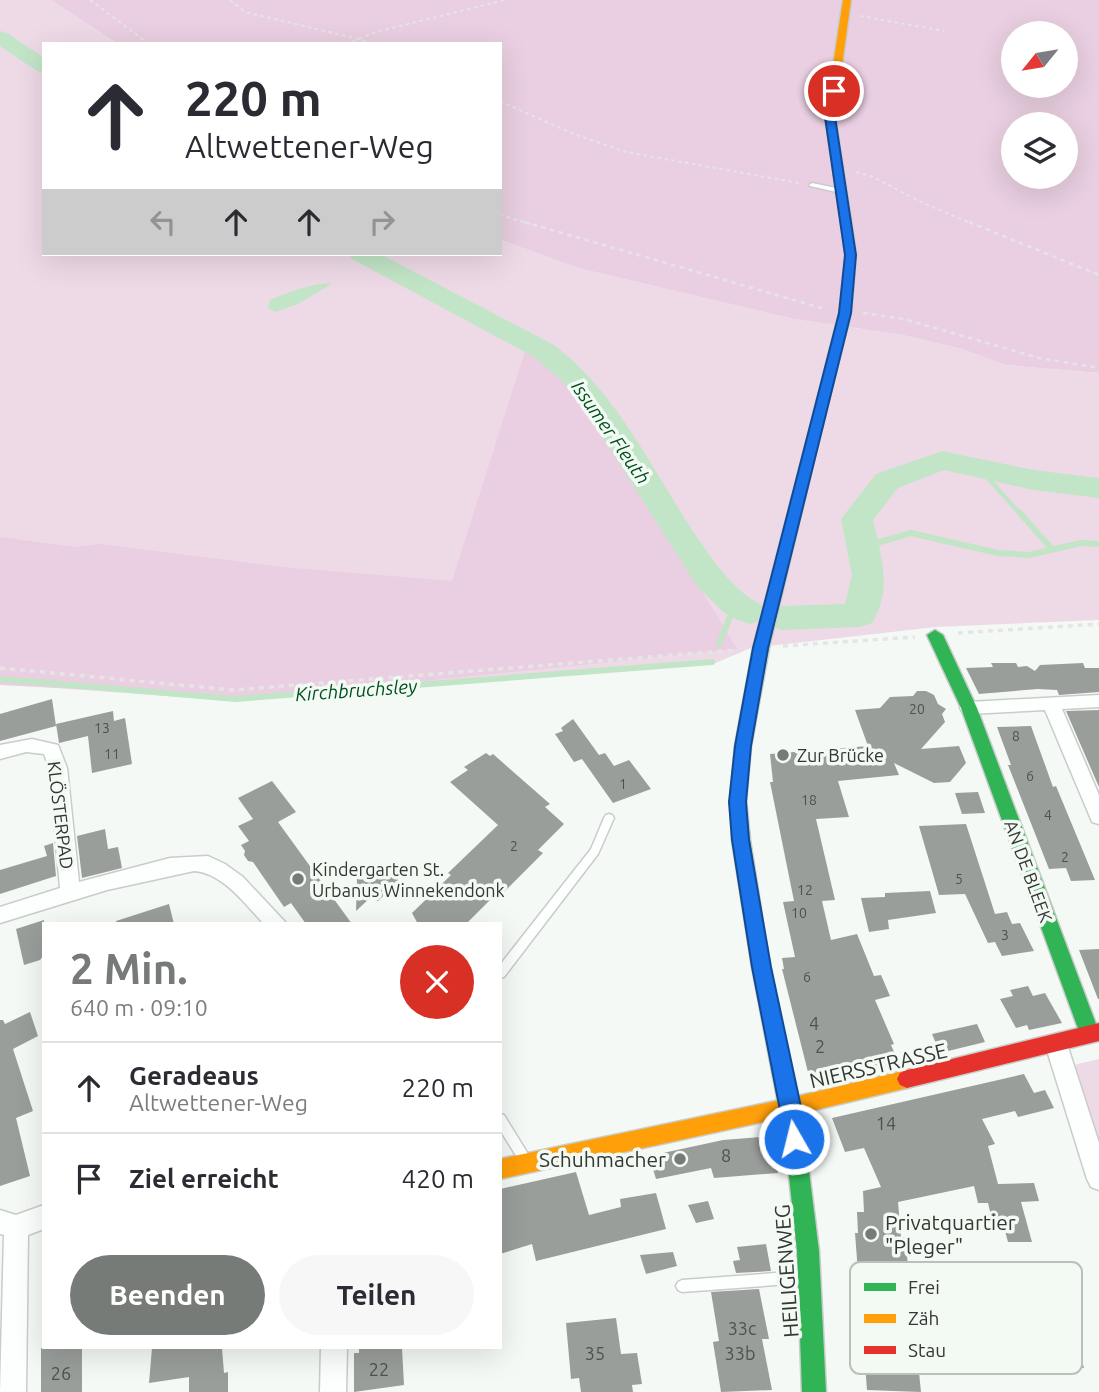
<!DOCTYPE html>
<html lang="de">
<head>
<meta charset="utf-8">
<style>
  :root { --surface:#fff; --page:#f7f7f7; --text:#2b2b33; --muted:#7c7c81; --line:#e1e1e2; --accent:#777b78 }
  body { margin:0; font-family:Ubuntu,sans-serif; background:var(--page); color:var(--text); height:100vh; display:flex; flex-direction:column; font-size:26px; white-space:nowrap }
  * { box-sizing:border-box; margin:0 }
  p { font-size:23px; color:var(--muted) }
  .icon { flex:none; width:38px; height:38px; fill:none; stroke:currentColor; stroke-width:2; stroke-linecap:round; stroke-linejoin:round }
  .map { position:relative; flex:1; overflow:hidden }
  .side { position:absolute; left:42px; top:922px; width:460px; height:427px; display:flex; flex-direction:column; background:var(--surface); border-radius:0px; box-shadow:0 7px 28px #0002 }
  .side>* { flex:none }
  .guide { position:absolute; left:42px; top:42px; width:460px; height:214px; border-radius:0px; box-shadow:0 7px 28px #0002; background:#fff; color:var(--text); overflow:hidden }
  .needle { width:46px; rotate:240deg }
  .tools { position:absolute; left:1001px; top:21px; display:grid; gap:14px }
  .tools a { display:grid; place-items:center; width:77px; height:77px; border-radius:50%; background:var(--surface); box-shadow:0 7px 28px #0002; font-size:35px }
  .pin { position:absolute; display:grid; place-items:center; width:60px; height:60px; color:#fff; margin:-30px; border:4px solid #fff; border-radius:50%; box-shadow:0 2px 7px #0007 }
  .me { position:absolute; width:77px; margin:-38px; rotate:352deg; stroke-linejoin:round; filter:drop-shadow(0 0 5px #0008) }
  .turn { display:flex; align-items:center; gap:24px; height:147px; padding:0 28px; font-size:32px }
  .turn .icon { width:91px; height:91px; stroke-width:2.5 }
  .turn b { display:block; font-size:49px; line-height:60px }
  .lanes { display:flex; align-items:center; height:66px; padding:0 28px; background:#0003; justify-content:center; gap:35px; direction:ltr }
  .lanes .off { opacity:.35 }
  .round { display:grid; place-items:center; flex:none; width:74px; height:74px; border-radius:37px; background:var(--page) }
  .head { display:flex; align-items:center; justify-content:space-between; height:119px; padding:0 28px }
  h1 { font-size:42px; font-weight:700; line-height:52px; color:var(--accent) }
  .button { display:flex; gap:14px; margin-top:auto; padding:14px 28px }
  .button a { flex:1; height:80px; border-radius:42px; background:var(--accent); color:#fff; font-size:28px; font-weight:700; line-height:80px; text-align:center }
  .button a+a { background:var(--page); color:var(--text) }
  ul { padding:0; list-style:none }
  li { display:flex; align-items:center; gap:21px; height:91px; padding:0 28px; border-top:2px solid var(--line) }
  li div { flex:1 }
  li b { display:block; font-size:26px }
  li em { font-style:normal }
  .map>svg:first-child { display:block }
  .green { fill:#eedae7 }
  .forest { fill:#e9cfe1; fill-rule:evenodd }
  .water { fill:#c2e5c7 }
  .lines { fill:none; stroke-linecap:round; stroke-linejoin:round }
  .stream-far1 { stroke:#c2e5c7; stroke-width:4.5 }
  .stream { stroke:#c2e5c7; stroke-width:6 }
  .river { fill:#c2e5c7; fill-rule:evenodd }
  .building { fill:#9a9e9b }
  .lane-casing { stroke:#c9ccca; stroke-width:3 }
  .street-casing { stroke:#c9ccca; stroke-width:3 }
  .fast-casing { stroke:#c9ccca; stroke-width:3 }
  .slow-casing { stroke:#c9ccca; stroke-width:3 }
  .jam-casing { stroke:#c9ccca; stroke-width:3 }
  .path-far2 { stroke:#e5e5e5; stroke-width:2; stroke-dasharray:3.5 3.5; stroke-linecap:butt }
  .path-far1 { stroke:#e5e5e5; stroke-width:2.5; stroke-dasharray:4.5 4.5; stroke-linecap:butt }
  .path { stroke:#e5e5e5; stroke-width:3.5; stroke-dasharray:5 5; stroke-linecap:butt }
  .lane { fill:#fdfefe; fill-rule:evenodd }
  .street { fill:#fdfefe; fill-rule:evenodd }
  .fast { fill:#30b455; fill-rule:evenodd }
  .slow { fill:#ff9f0a; fill-rule:evenodd }
  .jam { fill:#e5322d; fill-rule:evenodd }
  .route { fill:#1a73e8; stroke:#114b97; stroke-width:2 }
  .poi-dot { fill:#777b78; stroke:#f3faf4; stroke-width:2.5 }
  .labels { text-anchor:middle; dominant-baseline:central; stroke-width:7; stroke-linejoin:round; paint-order:stroke }
  .number-label { font-size:14px; fill:#4e514e }
  .poi-label { font-size:18px; fill:#343734; stroke:#f3faf4; text-anchor:start }
  .street-label { font-size:18px; fill:#343734; stroke:#f3faf4 }
  .near-number-label { font-size:18px; fill:#4e514e }
  .water-label { font-size:19px; font-style:italic; fill:#00501f; stroke:#f3faf4 }
  .near-street-label { font-size:21px; fill:#343734; stroke:#f3faf4 }
  .near-poi-label { font-size:21px; fill:#343734; stroke:#f3faf4; text-anchor:end }
  .key { fill:#f3faf4; stroke:#bac0ba; stroke-width:2 }
  .key-label { font-size:19px; fill:#343734 }
</style>
</head>
<body>
<div class="map">
<svg width="1099" height="1392" viewBox="0 0 1099 1392">
  <rect width="100%" height="100%" fill="#f4f9f5"/>
  <g class="green">
    <path d="M0,0H51L118,44H44V254H500L501,240L578,268L794,319L903,335L962,349L1005,365L1099,373V620L936,627L751,648L713,664L237,701L0,684Z"/>
    <path d="M1099,1059V1148L1074,1065Z"/>
  </g>
  <g class="forest">
    <path d="M51,0H1099V373L1005,365L962,349L903,335L794,319L578,268L501,240L500,44H118ZM1013,33H1066V86H1013ZM1013,124H1066V177H1013Z"/>
    <path d="M537,347L570,372L737,649L259,698L0,685V537L76,547L100,544L282,567L452,581L526,348Z"/>
  </g>
  <path class="water" d="M333,283L298,304L275,312L268,308L270,300C291,291 310,284 333,283Z"/>
  <g class="lines">
    <path class="stream-far1" d="M979,468L1021,515"/>
    <g class="stream">
      <path d="M1020,513L1051,548"/>
      <path d="M863,547L911,533L998,553L1029,555L1081,543L1099,544"/>
      <path d="M719,644L735,604"/>
      <path d="M0,679L236,699L712,662"/>
    </g>
    <g class="river">
      <path d="M0,31L7,33L44,58V73L37,71L0,46Z"/>
      <path d="M348,254H380L554,345C629,402 663,497 720,569C727,578 738,589 747,596C755,602 762,603 767,612L762,620L750,624L738,620L723,612L697,586L580,402L560,379L534,357L352,259Z"/>
      <path d="M942,451L1034,470L1099,478V498L1034,490L944,470L898,488L873,520C881,555 893,590 872,623L860,627L782,630L770,626L765,618L770,610L782,606L845,604L852,575L841,519L876,474Z"/>
    </g>
  </g>
  <g class="building">
    <path d="M991,663H1016L1018,667L1027,666L1035,671L1040,665L1083,663L1085,668H1099V692L1059,695L1057,690L1038,689L979,694L966,668L993,667Z"/>
    <path d="M917,691H926L934,695L938,704L946,709L942,714L945,722L921,749L959,746L966,763L950,782L934,783L894,763L899,775L838,781L849,817L816,819L835,900L822,901L831,940L857,934L874,976L881,975L890,996L875,1000L894,1044L891,1045L899,1063L811,1084L782,969H784L782,958L795,957L783,902L794,901L770,782H773L770,754L868,746L855,710L880,708L890,697L913,696Z"/>
    <path d="M52,699L56,726L0,741V714Z"/>
    <path d="M1099,710V787L1066,711Z"/>
    <path d="M113,711L114,721L125,718L132,764L92,773L88,736L59,743L56,724Z"/>
    <path d="M573,719L599,755L605,753L614,766L629,760L651,789L613,803L582,759L574,762L555,734L563,731L561,728Z"/>
    <path d="M1031,726L1053,787L1056,786L1095,880L1071,881L1066,868L1049,869L1008,765H1011L997,727Z"/>
    <path d="M486,753L490,756L493,754L550,804L545,807L564,824L538,850L543,853L501,895L497,893L466,924H418L412,913L451,875L448,873L498,825L450,782L468,770L464,767Z"/>
    <path d="M272,781L296,812L278,822L352,924H306L291,903L284,907L253,862L248,861L244,855L245,851L241,845L249,841L238,826L253,819L238,798Z"/>
    <path d="M978,792L985,813L962,814L955,793Z"/>
    <path d="M966,824L995,914L1007,912L1012,924L1020,923L1034,951L1002,956L995,942L988,943L965,894L939,895L919,826Z"/>
    <path d="M105,829L108,849L118,847L122,868L82,878L77,836Z"/>
    <path d="M53,843L56,876L0,894V870L47,856L44,846Z"/>
    <path d="M381,863L397,874L398,882L378,901L371,897L356,911L357,878L373,864Z"/>
    <path d="M930,891L936,913L888,920L889,929L869,932L861,898L885,897V893Z"/>
    <path d="M169,904L174,924H117L116,921Z"/>
    <path d="M44,920V955L40,960L24,965L16,929Z"/>
    <path d="M1099,949V999H1098L1079,950Z"/>
    <path d="M1028,986L1033,996L1045,993L1062,1023L1029,1030L1027,1025L1016,1028L1000,999L1013,996L1010,990Z"/>
    <path d="M30,1012L38,1036L13,1049L33,1111L16,1118L30,1176L0,1186V1020H3L5,1024Z"/>
    <path d="M977,1024L985,1042L940,1053L932,1034Z"/>
    <path d="M1024,1074L1034,1093L1045,1090L1054,1108L1018,1117L1015,1111L982,1119L995,1144L988,1146L998,1184L1034,1183L1039,1201L1021,1202L1032,1242H1008L1002,1220H992L988,1203H978L974,1186L898,1202L901,1237H905L921,1392L867,1390L855,1233H858L857,1212H864L863,1191L881,1187L864,1148L845,1152L832,1118Z"/>
    <path d="M774,1136L778,1173L714,1178L711,1168L656,1179L649,1156L723,1140Z"/>
    <path d="M576,1172L589,1215L621,1207L620,1199L656,1193L666,1229L536,1261L532,1244L500,1254V1189Z"/>
    <path d="M708,1201L714,1219L696,1223L688,1205Z"/>
    <path d="M766,1244L771,1271L736,1273L733,1261L740,1260L737,1247Z"/>
    <path d="M673,1252L677,1266L646,1274L640,1255Z"/>
    <path d="M1027,1279L1036,1312L1068,1311L1084,1368L1036,1369L1022,1318L1009,1319L999,1282Z"/>
    <path d="M759,1289L769,1339H762L772,1390L721,1392L713,1342L719,1341L711,1292Z"/>
    <path d="M616,1318L621,1354L637,1353L642,1384L632,1385L633,1392H581L579,1378L571,1379L566,1323Z"/>
    <rect x="41" y="1348" width="41" height="44"/>
    <path d="M152,1348H222L224,1373L228,1372V1392H189V1377L149,1383Z"/>
    <path d="M359,1348H402L404,1385L354,1392V1353H359Z"/>
  </g>
  <g class="lines">
    <g class="lane-casing">
      <g id="lane">
        <path d="M812,183L841,189L844,191L841,193L810,186L809,185Z"/>
        <path d="M609,814L612,815L614,818L598,854L504,977L500,978V965L591,849L604,818L606,815Z"/>
        <path d="M500,1114L504,1115L528,1154L530,1158L528,1162L524,1164L520,1162L500,1130Z"/>
        <path d="M803,1271L807,1273L809,1277L807,1281L803,1283L682,1292L678,1290L676,1286L678,1282L682,1280Z"/>
      </g>
    </g>
    <g class="street-casing">
      <g id="street">
        <path d="M1099,695V707L1062,709L1099,795V824L1092,822L1090,817L1045,710L969,714L963,713L960,708L963,703L969,702Z"/>
        <path d="M32,739L58,745L67,768L79,882L170,858L208,856L225,864L243,877L287,924H264C245,904 223,873 194,871L107,890L0,923V907L60,888L49,768L44,754L26,752L0,759V745Z"/>
        <path d="M1056,1034L1064,1037L1067,1044L1099,1143V1190L1091,1187L1087,1179L1045,1044L1048,1037Z"/>
        <path d="M44,1205V1229L28,1235L26,1392H0L4,1235L0,1234V1210L16,1215Z"/>
        <path d="M321,1348H347L346,1392H320Z"/>
      </g>
    </g>
    <g class="fast-casing">
      <g id="fast">
        <path d="M812,439L818,443L769,648L751,746L746,801L750,840L770,967L805,1139L819,1251L826,1392H802L797,1251L785,1139L752,967L732,840L730,801L735,746L753,648L806,443Z"/>
        <path d="M935,630L943,635L977,708L1099,1032L1097,1040L1090,1043L1083,1040L1080,1034L961,708L927,635Z"/>
      </g>
    </g>
    <g class="slow-casing">
      <g id="slow">
        <path d="M843,0H851L835,117L851,220L846,223L841,220L825,117Z"/>
        <path d="M907,1070L914,1073L917,1079L914,1085L907,1088L790,1116L500,1179V1159L790,1098Z"/>
      </g>
    </g>
    <g class="jam-casing">
      <g id="jam">
        <path d="M846,217L851,220L856,255L851,313L818,443L812,447L806,443L839,313L846,255L841,220Z"/>
        <path d="M1099,1023V1041L907,1088L900,1085L897,1079L900,1073L907,1070Z"/>
      </g>
    </g>
    <g class="path-far2">
      <path d="M90,0L149,44"/>
      <path d="M230,0L245,12L359,39L370,44"/>
      <path d="M860,16L944,31"/>
      <path d="M346,44L376,32L505,0"/>
      <path d="M500,101L571,133L626,152L799,183"/>
      <path d="M856,172L871,176L923,203L973,224"/>
      <path d="M500,215L530,224"/>
    </g>
    <g class="path-far1">
      <path d="M524,222L825,309"/>
      <path d="M969,222L1099,275"/>
      <path d="M863,313L904,319L1039,358L1099,368"/>
    </g>
    <g class="path">
      <path d="M958,633L1099,624"/>
      <path d="M783,646L915,637"/>
      <path d="M0,668L233,690L737,650"/>
    </g>
    <use href="#lane" class="lane"/>
    <use href="#street" class="street"/>
    <use href="#fast" class="fast"/>
    <use href="#slow" class="slow"/>
    <use href="#jam" class="jam"/>
  </g>
  <path class="route" d="M834,88L838,91L835,117L856,255L851,313L768,648L751,746L746,802L749,840L771,967L801,1107L805,1139L802,1146L794,1149L787,1146L752,967L732,840L729,802L735,746L753,648L839,313L845,255L825,117L829,91Z"/>
  <g class="poi-dot">
    <circle cx="783" cy="755" r="7"/>
    <circle cx="298" cy="879" r="7"/>
    <circle cx="680" cy="1159" r="7"/>
    <circle cx="871" cy="1234" r="7"/>
  </g>
  <g class="labels">
    <g class="number-label">
      <text x="917" y="709">20</text>
      <text x="102" y="728">13</text>
      <text x="1016" y="736">8</text>
      <text x="112" y="754">11</text>
      <text x="1030" y="776">6</text>
      <text x="623" y="784">1</text>
      <text x="809" y="800">18</text>
      <text x="1048" y="815">4</text>
      <text x="514" y="846">2</text>
      <text x="1065" y="857">2</text>
      <text x="959" y="879">5</text>
      <text x="805" y="890">12</text>
      <text x="799" y="913">10</text>
      <text x="1005" y="935">3</text>
      <text x="807" y="977">6</text>
    </g>
    <g class="poi-label">
      <text x="797" y="755">Zur Brücke</text>
      <text x="312" y="869">Kindergarten St.<tspan x="312" dy="21">Urbanus Winnekendonk</tspan></text>
    </g>
    <g class="street-label">
      <text transform="translate(61 815) rotate(83)">KLÖSTERPAD</text>
      <text transform="translate(1029 871) rotate(70)">AN DE BLEEK</text>
    </g>
    <g class="near-number-label">
      <text x="814" y="1023">4</text>
      <text x="820" y="1046">2</text>
      <text x="886" y="1123">14</text>
      <text x="726" y="1155">8</text>
      <text x="742" y="1328">33c</text>
      <text x="595" y="1353">35</text>
      <text x="740" y="1353">33b</text>
      <text x="379" y="1369">22</text>
      <text x="61" y="1373">26</text>
    </g>
    <g class="water-label">
      <text transform="translate(611 432) rotate(55)">Issumer Fleuth</text>
      <text transform="translate(356 690) rotate(-4)">Kirchbruchsley</text>
    </g>
    <g class="near-street-label">
      <text transform="translate(878 1065) rotate(-13)">NIERSSTRASSE</text>
      <text transform="translate(786 1271) rotate(-94)">HEILIGENWEG</text>
    </g>
    <g class="near-poi-label">
      <text x="666" y="1159">Schuhmacher</text>
      <text x="885" y="1222" text-anchor="start">Privatquartier<tspan x="885" dy="24">"Pleger"</tspan></text>
    </g>
  </g>
  <rect x="850" y="1262" width="232" height="112" rx="10" class="key"/>
  <rect x="864" y="1283" width="32" height="8" fill="#30b455"/>
  <rect x="864" y="1314" width="32" height="9" fill="#ff9f0a"/>
  <rect x="864" y="1346" width="32" height="8" fill="#e5322d"/>
  <g class="key-label">
    <text x="908" y="1294">Frei</text>
    <text x="908" y="1325">Zäh</text>
    <text x="908" y="1357">Stau</text>
  </g>
</svg>
<div class="tools">
<a><svg class="needle" viewBox="-14 -14 28 28"><path d="M0-13l5 13h-10z" fill="#e53935"/><path d="M0 13l5-13h-10z" fill="#7c7c81"/></svg></a>
<a><svg class="icon" aria-label="layers" viewBox="0 0 24 24"><path d="M12 4l9 5-9 5-9-5zM3 14l9 5 9-5"/></svg></a>
</div>
<div class="pin" style="left:834px;top:91px;background:#d93025"><svg class="icon" aria-label="arrive" viewBox="0 0 24 24"><path d="M6 21V4h12l-3 4 3 4H6"/></svg></div>
<svg class="me" style="left:794px;top:1139px" viewBox="-20 -20 40 40"><circle r="17" fill="#1a73e8" stroke="#fff" stroke-width="3"/><path d="M0-11L8 9 0 5-8 9z" fill="#fff"/></svg>
<div class="guide">
<div class="turn"><svg class="icon" aria-label="ahead" viewBox="0 0 24 24"><path d="M12 20V5M6 11l6-6 6 6"/></svg><div><b>220 m</b>Altwettener-Weg</div></div>
<div class="lanes"><svg class="icon off" aria-label="left" viewBox="0 0 24 24"><path d="M17 20v-9H6M10 6l-5 5 5 5"/></svg><svg class="icon" aria-label="ahead" viewBox="0 0 24 24"><path d="M12 20V5M6 11l6-6 6 6"/></svg><svg class="icon" aria-label="ahead" viewBox="0 0 24 24"><path d="M12 20V5M6 11l6-6 6 6"/></svg><svg class="icon off" aria-label="right" viewBox="0 0 24 24"><path d="M7 20v-9h11M14 6l5 5-5 5"/></svg></div>
</div>
<section class="side">
<div class="head"><div><h1>2 Min.</h1><p>640 m · 09:10</p></div><a class="round" style="background:#d93025;color:#fff"><svg class="icon" aria-label="close" viewBox="0 0 24 24"><path d="M6 6l12 12M18 6L6 18"/></svg></a></div>
<ul>
<li><svg class="icon" aria-label="ahead" viewBox="0 0 24 24"><path d="M12 20V5M6 11l6-6 6 6"/></svg><div><b>Geradeaus</b><p>Altwettener-Weg</p></div><em>220 m</em></li>
<li><svg class="icon" aria-label="arrive" viewBox="0 0 24 24"><path d="M6 21V4h12l-3 4 3 4H6"/></svg><div><b>Ziel erreicht</b></div><em>420 m</em></li>
</ul>
<div class="button"><a>Beenden</a><a>Teilen</a></div>
</section>
</div>
</body>
</html>
